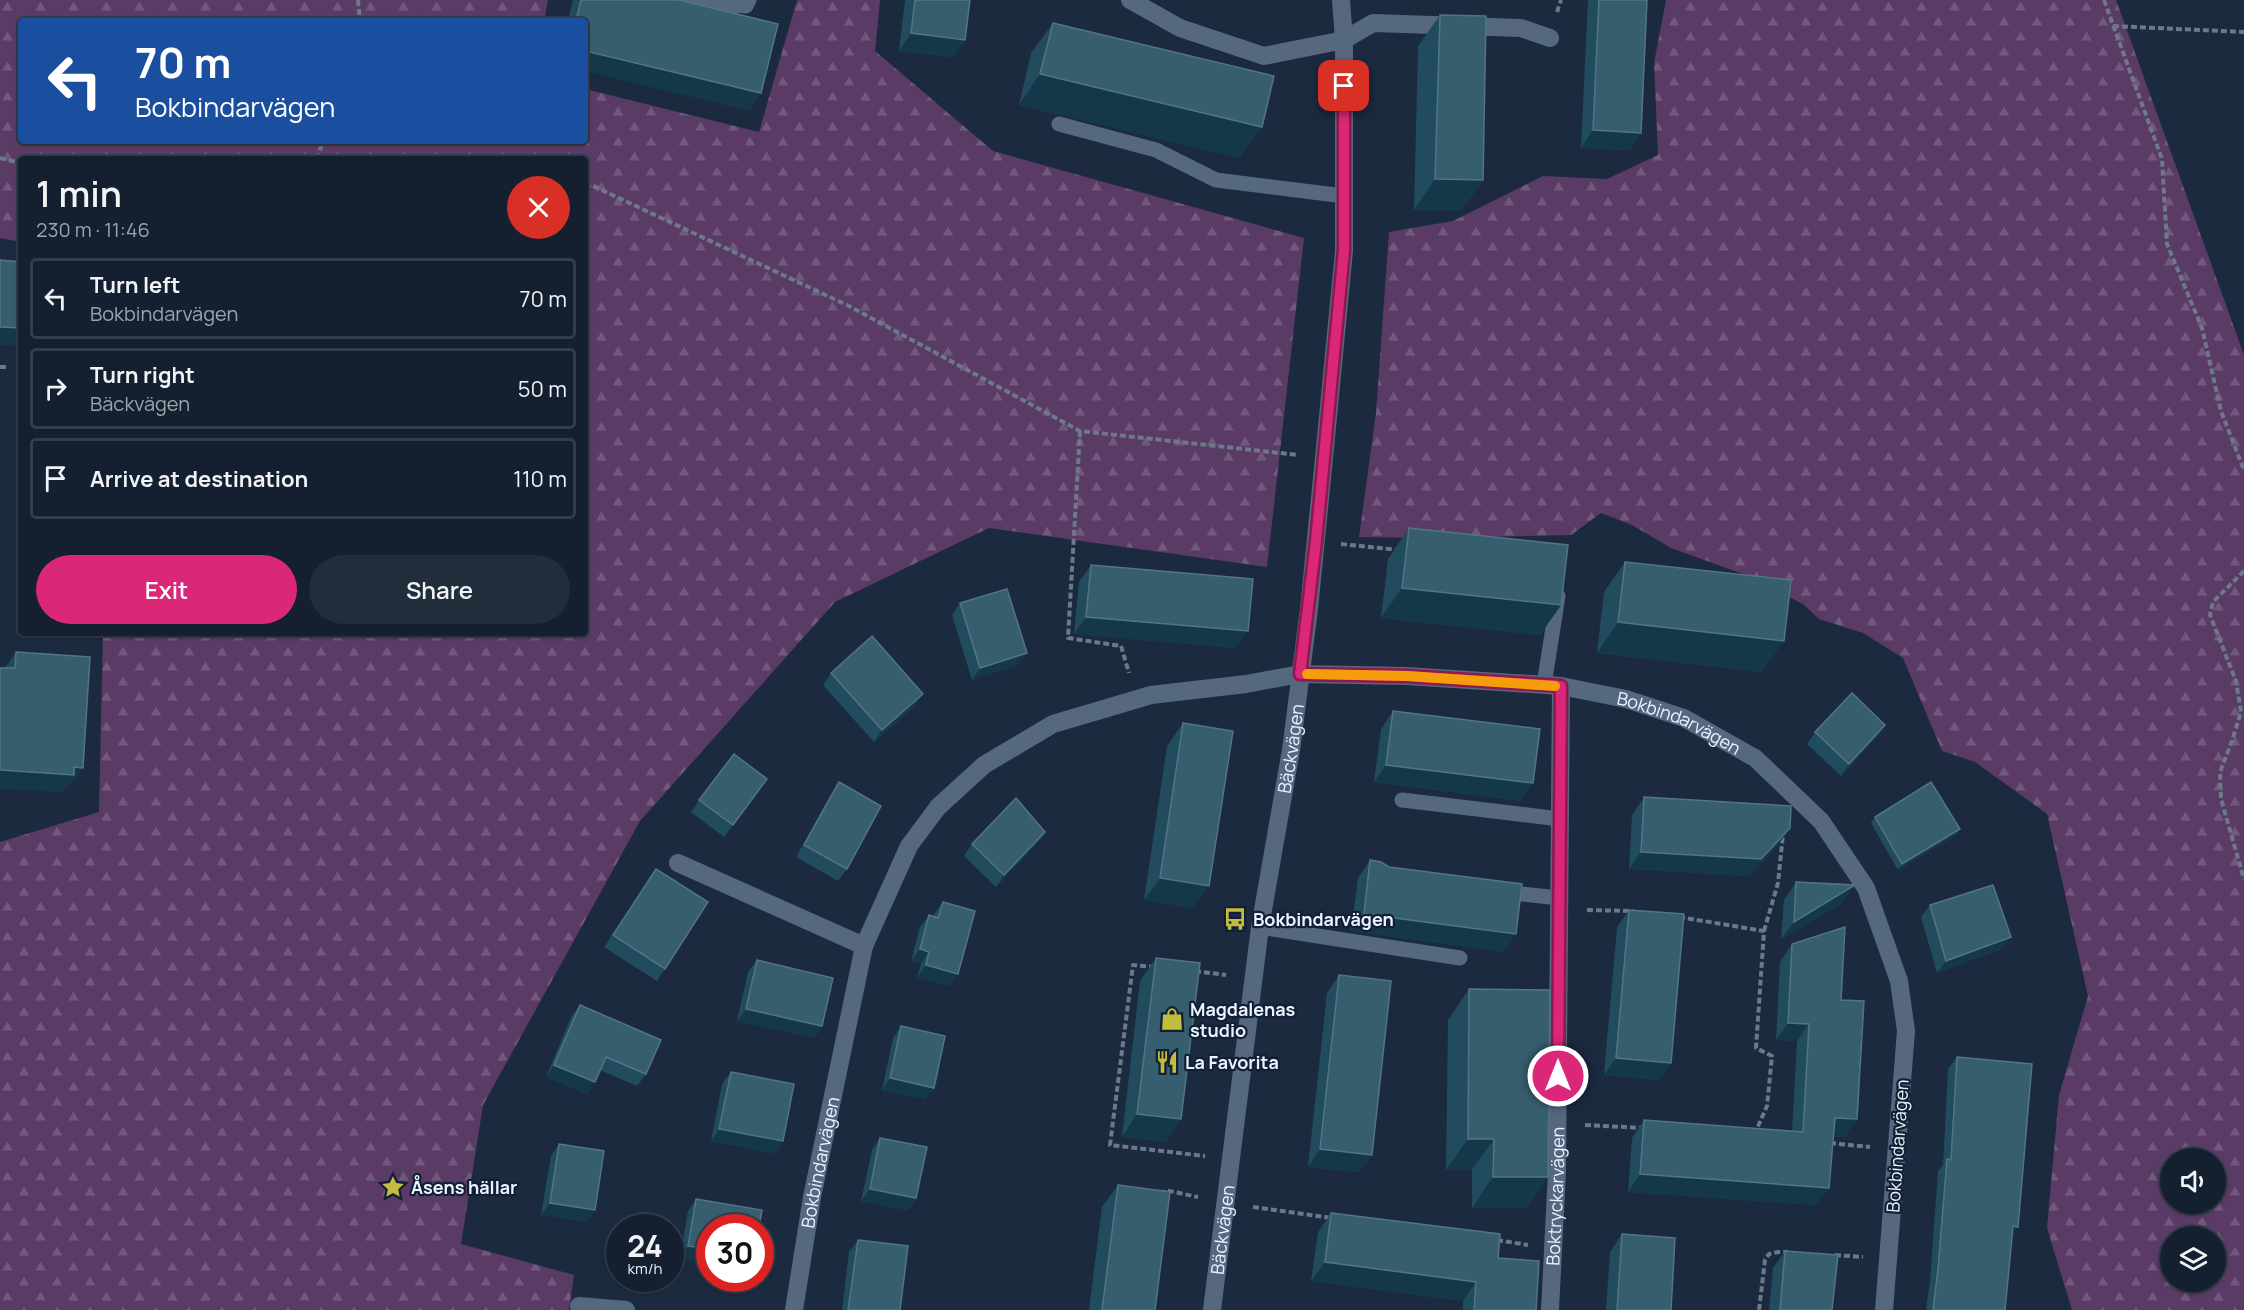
<!DOCTYPE html>
<html lang="en">
<head>
<meta charset="utf-8">
<style>
  :root { --surface:#14202f; --page:#212d3b; --text:#f1f3f6; --muted:#9da3aa; --line:#333e4b; --accent:#db2777 }
  body { margin:0; font-family:Manrope,sans-serif; background:var(--page); color:var(--text); height:100vh; display:flex; flex-direction:column; font-size:22px; white-space:nowrap }
  * { box-sizing:border-box; margin:0 }
  p { font-size:20px; color:var(--muted) }
  .icon { flex:none; width:33px; height:33px; fill:none; stroke:currentColor; stroke-width:2; stroke-linecap:round; stroke-linejoin:round }
  .map { position:relative; flex:1; overflow:hidden }
  .drawer { position:absolute; left:18px; top:156px; width:570px; height:480px; display:flex; flex-direction:column; background:var(--surface); border-radius:6px; box-shadow:0 2px 4px #0004,0 0 0 2px var(--line) }
  .drawer>* { flex:none }
  .top-card { position:absolute; left:18px; top:18px; width:570px; height:126px; border-radius:6px; box-shadow:0 2px 4px #0004,0 0 0 2px var(--line); background:#1a4fa0; color:#fff; overflow:hidden }
  .fabs { position:absolute; left:2160px; top:1148px; display:grid; gap:12px }
  .fabs a { display:grid; place-items:center; width:66px; height:66px; border-radius:50%; background:var(--surface); box-shadow:0 2px 4px #0004,0 0 0 2px var(--line); font-size:30px }
  .speed { position:absolute; left:606px; top:1214px; display:flex; gap:12px; font-size:30px; font-weight:700; text-align:center }
  .speed>* { display:grid; place-content:center; width:78px; height:78px; border-radius:50%; background:var(--surface); box-shadow:0 2px 4px #0004,0 0 0 2px var(--line); line-height:1 }
  .speed small { font-size:15px; font-weight:400 }
  .speed .limit { border:9px solid #d22; background:#fff; color:#111 }
  .pin { position:absolute; display:grid; place-items:center; width:51px; height:51px; color:#fff; margin:-26px; border-radius:12px; box-shadow:0 3px 9px #0006 }
  .me { position:absolute; width:66px; margin:-33px; rotate:0deg; stroke-linejoin:round; filter:drop-shadow(0 0 4px #0008) }
  .turn { display:flex; align-items:center; gap:21px; height:126px; padding:0 18px; font-size:27px }
  .turn .icon { width:78px; height:78px; stroke-width:2.5 }
  .turn b { display:block; font-size:42px; line-height:51px }
  .round { display:grid; place-items:center; flex:none; width:63px; height:63px; border-radius:32px; background:var(--page) }
  .headline { display:flex; align-items:center; justify-content:space-between; height:102px; padding:0 18px }
  h1 { font-size:36px; font-weight:600; line-height:45px }
  .cta { display:flex; gap:12px; margin-top:auto; padding:12px 18px }
  .cta a { flex:1; height:69px; border-radius:36px; background:var(--accent); color:#fff; font-size:24px; font-weight:600; line-height:69px; text-align:center }
  .cta a+a { background:var(--page); color:var(--text) }
  ul { padding:0; list-style:none }
  li { display:flex; align-items:center; gap:18px; height:81px; margin:0 12px 9px; padding:0 6px; border:3px solid var(--line); border-radius:6px }
  li div { flex:1 }
  li b { display:block; font-size:22px }
  li em { font-style:normal }
  .map>svg:first-child { display:block }
  .forest { fill:url(#forest-firs); fill-rule:evenodd }
  .lines { fill:none; stroke-linecap:round; stroke-linejoin:round }
  .path { stroke:#6c798a; stroke-width:4; stroke-dasharray:6 3; stroke-linecap:butt }
  .lane { stroke:#566780; stroke-width:15 }
  .street { stroke:#566780; stroke-width:18 }
  .secondary { stroke:#566780; stroke-width:18 }
  .wall { fill:#204c5d }
  .shaded-wall { fill:#15374a }
  .building { fill:#365e6f; stroke:#527585; stroke-width:1.5 }
  .route-casing { stroke:#8e194d; stroke-width:15 }
  .route { stroke:#db2777; stroke-width:10 }
  .slow { stroke:#f59e0b; stroke-width:10 }
  .labels { text-anchor:middle; dominant-baseline:central; stroke-width:4.5; stroke-linejoin:round; paint-order:stroke }
  .street-label { font-size:18px; fill:#ebf3ff; stroke:#112035 }
  .poi-label { font-size:18px; font-weight:bold; fill:#ebf3ff; stroke:#112035; text-anchor:start }
</style>
</head>
<body>
<div class="map">
<svg width="2244" height="1310" viewBox="0 0 2244 1310">
  <defs>
    <pattern id="forest-firs" width="22" height="20" patternUnits="userSpaceOnUse" patternTransform="scale(1.5)"><rect width="22" height="20" fill="#5a3b65"/><path d="M5 1l3.5 6h-7zM16 11l3.5 6h-7z" fill="#72587c"/></pattern>
  </defs>
  <rect width="100%" height="100%" fill="#1b2a3f"/>
  <g class="forest">
    <path d="M0,0H548L544,21H21V141H585V89L759,132L797,0H880L875,51L993,151L1304,238L1267,567L989,528L835,602L640,821L483,1105L461,1244L574,1275L569,1310H0V842L99,812L103,633H585V159H21V242L0,238Z"/>
    <path d="M1666,0H2116L2244,355V1310H2072L2047,1228L2059,1095L2088,996L2047,814L1975,762L1942,751L1903,658L1863,633L1819,619L1803,604L1743,574L1671,548L1632,525L1601,513L1571,535L1427,538L1359,537L1376,413L1389,232L1453,221L1543,176L1607,179L1658,155L1654,63ZM2170,1158H2216V1203H2170ZM2170,1236H2216V1281H2170Z"/>
  </g>
  <g class="lines">
    <g class="path">
      <path d="M358,0L360,21"/>
      <path d="M2104,0L2162,159L2167,244L2202,328L2221,411L2244,470"/>
      <path d="M1557,12L1561,0"/>
      <path d="M2113,26L2244,32"/>
      <path d="M0,158L21,163"/>
      <path d="M317,159L323,141"/>
      <path d="M585,187L591,185L849,306L1080,431L1298,455"/>
      <path d="M0,367H7"/>
      <path d="M1080,431L1068,638L1121,646L1129,673"/>
      <path d="M1341,544L1399,550"/>
      <path d="M2244,571L2213,602L2210,615L2236,681L2241,712L2232,741L2220,772L2221,799L2244,879"/>
      <path d="M1587,910L1633,911"/>
      <path d="M1679,917L1764,931L1756,1048L1772,1056L1767,1106L1756,1131"/>
      <path d="M1764,931L1778,883L1783,834"/>
      <path d="M1155,967L1133,965L1110,1145L1205,1156"/>
      <path d="M1195,971L1226,975"/>
      <path d="M1585,1125L1643,1128"/>
      <path d="M1830,1143L1870,1147"/>
      <path d="M1164,1196L1165,1190L1198,1197"/>
      <path d="M1253,1207L1332,1218"/>
      <path d="M1497,1240L1528,1245"/>
      <path d="M1835,1255L1863,1257"/>
      <path d="M1759,1310L1765,1260L1769,1254L1778,1252H1788"/>
    </g>
    <g class="lane">
      <path d="M674,2L746,6L749,0"/>
      <path d="M1059,124L1156,150L1216,180L1344,196"/>
      <path d="M1544,685L1558,596"/>
      <path d="M1402,800L1560,819"/>
      <path d="M1503,892L1559,898"/>
      <path d="M1260,927L1460,958"/>
    </g>
    <g class="street">
      <path d="M1130,0L1180,28L1264,56L1344,40L1373,23L1521,28L1550,38"/>
      <path d="M678,863L864,946"/>
      <path d="M579,1306L626,1310"/>
      <path id="s1" d="M794,1310L812,1197L864,946L909,846L938,807L984,765L1053,724L1151,695L1246,684L1300,674L1407,676L1561,686L1626,699L1684,718L1755,758L1821,821L1866,888L1899,981L1906,1031L1884,1310"/>
      <path id="s2" d="M1550,1310L1557,1171L1561,686"/>
    </g>
    <path class="secondary" id="s3" d="M1212,1310L1260,927L1291,750L1309,609L1324,458L1344,251V40L1341,0"/>
  </g>
  <g class="wall">
    <path d="M573,0H679L761,93L749,111L585,21H568Z"/>
    <path d="M905,0H970L965,40L953,57L899,51Z"/>
    <path d="M1588,0H1647L1641,133L1629,150L1581,148Z"/>
    <path d="M1440,15L1483,180L1461,211L1414,210L1418,46Z"/>
    <path d="M1053,23L1240,158L1019,105L1031,53Z"/>
    <path d="M1409,528L1561,605L1540,635L1381,618L1388,559Z"/>
    <path d="M1625,562L1762,672L1597,653L1604,592Z"/>
    <path d="M1091,565L1235,648L1074,634L1079,582Z"/>
    <path d="M960,603L1018,665L972,680L952,615Z"/>
    <path d="M16,652L71,785H67L62,792L5,668Z"/>
    <path d="M831,673L915,706L874,742L823,685Z"/>
    <path d="M1393,711L1521,801L1374,782L1381,729Z"/>
    <path d="M1183,723L1193,908L1144,900L1167,746Z"/>
    <path d="M1885,725L1877,737L1841,776L1807,744L1815,732Z"/>
    <path d="M767,779L724,837L691,812L699,800Z"/>
    <path d="M839,782L847,869L838,881L796,857L831,794Z"/>
    <path d="M1644,797L1790,828L1778,845L1749,876L1629,869L1632,815Z"/>
    <path d="M1875,817L1960,829L1956,835L1898,870L1871,823Z"/>
    <path d="M1045,832L1037,844L996,887L964,856L972,844Z"/>
    <path d="M1370,860L1504,952L1351,931L1358,878Z"/>
    <path d="M656,869L665,969L657,981L604,947Z"/>
    <path d="M1796,882L1842,903L1781,939L1784,900Z"/>
    <path d="M943,902L950,986L917,977L921,964L911,961L920,927L929,915L933,917L934,914Z"/>
    <path d="M1930,905L2002,949L1937,973L1921,917Z"/>
    <path d="M1629,910L1671,1063L1659,1080L1604,1075L1617,927Z"/>
    <path d="M1792,944L1841,1000L1845,1137L1833,1136L1817,1205L1628,1192L1632,1138L1644,1120L1792,1131L1797,1041L1776,1040L1780,962Z"/>
    <path d="M1156,958L1181,1119L1166,1142L1122,1137L1140,981Z"/>
    <path d="M757,960L822,1026L814,1038L737,1021L748,972Z"/>
    <path d="M1339,975L1372,1155L1359,1172L1308,1167L1327,993Z"/>
    <path d="M1469,989L1548,1177L1527,1208H1472V1170H1446L1448,1020Z"/>
    <path d="M580,1005L646,1074L637,1086L600,1070L587,1094L546,1077L571,1017Z"/>
    <path d="M901,1026L925,1099L882,1090L893,1038Z"/>
    <path d="M1957,1057L2018,1227L2012,1235L2005,1310H1926L1930,1281L1938,1171L1943,1165L1948,1069Z"/>
    <path d="M731,1072L783,1141L775,1153L711,1141L722,1084Z"/>
    <path d="M880,1138L916,1198L908,1210L861,1201L872,1150Z"/>
    <path d="M559,1144L587,1222L541,1215L551,1156Z"/>
    <path d="M1118,1185L1155,1310H1089L1102,1207Z"/>
    <path d="M696,1199L710,1227V1263L680,1258L688,1211Z"/>
    <path d="M1331,1213L1498,1258L1536,1310H1463V1301L1311,1281L1318,1232Z"/>
    <path d="M1622,1234L1671,1310H1606L1610,1252Z"/>
    <path d="M858,1240L900,1310H842L849,1252Z"/>
    <path d="M1785,1251L1832,1310H1769L1773,1268Z"/>
  </g>
  <g class="shaded-wall">
    <path d="M911,33L965,40L953,57L899,51Z"/>
    <path d="M585,51L761,93L749,111L585,71Z"/>
    <path d="M1040,74L1262,127L1240,158L1019,105Z"/>
    <path d="M1593,130L1641,133L1629,150L1581,148Z"/>
    <path d="M1435,179L1483,180L1461,211L1414,210Z"/>
    <path d="M0,327L21,328V346L0,345Z"/>
    <path d="M1402,588L1561,605L1540,635L1381,618Z"/>
    <path d="M1086,617L1248,631L1235,648L1074,634Z"/>
    <path d="M1618,622L1784,641L1762,672L1597,653Z"/>
    <path d="M1027,653L1018,665L972,680L980,668Z"/>
    <path d="M923,694L915,706L874,742L882,730Z"/>
    <path d="M1885,725L1877,737L1841,776L1849,764Z"/>
    <path d="M1386,765L1533,783L1521,801L1374,782Z"/>
    <path d="M74,767L83,768L71,785H67L62,792L0,789V770Z"/>
    <path d="M1790,828L1778,845L1749,876L1629,869L1641,852Z"/>
    <path d="M1960,829L1956,835L1898,870L1902,864Z"/>
    <path d="M1045,832L1037,844L996,887L1004,875Z"/>
    <path d="M1160,878L1209,886L1193,908L1144,900Z"/>
    <path d="M1855,885L1842,903L1781,939L1794,922Z"/>
    <path d="M1364,914L1516,934L1504,952L1351,931Z"/>
    <path d="M2011,937L2002,949L1937,973L1946,961Z"/>
    <path d="M920,949L929,952L921,964L911,961Z"/>
    <path d="M926,965L958,974L950,986L917,977Z"/>
    <path d="M746,1009L822,1026L814,1038L737,1021Z"/>
    <path d="M1788,1023L1809,1024L1797,1041L1776,1040Z"/>
    <path d="M1616,1058L1671,1063L1659,1080L1604,1075Z"/>
    <path d="M554,1065L595,1082L587,1094L546,1077Z"/>
    <path d="M890,1078L934,1088L925,1099L882,1090Z"/>
    <path d="M1137,1114L1181,1119L1166,1142L1122,1137Z"/>
    <path d="M1835,1118L1857,1119L1845,1137L1823,1135Z"/>
    <path d="M719,1129L783,1141L775,1153L711,1141Z"/>
    <path d="M1468,1139H1494L1472,1170H1446Z"/>
    <path d="M1320,1149L1372,1155L1359,1172L1308,1167Z"/>
    <path d="M1640,1174L1829,1188L1817,1205L1628,1192Z"/>
    <path d="M1493,1177H1548L1527,1208H1472Z"/>
    <path d="M870,1189L916,1198L908,1210L861,1201Z"/>
    <path d="M550,1203L595,1210L587,1222L541,1215Z"/>
    <path d="M2013,1226L2018,1227L2010,1239Z"/>
    <path d="M688,1246L710,1249V1263L680,1258Z"/>
    <path d="M1325,1262L1476,1282L1463,1301L1311,1281Z"/>
  </g>
  <g class="building">
    <path d="M581,0H679L778,24L761,93L585,51V21H576Z"/>
    <path d="M915,0H970L965,40L911,33Z"/>
    <path d="M1599,0H1647L1641,133L1593,130Z"/>
    <path d="M1440,15L1486,16L1483,180L1435,179Z"/>
    <path d="M1053,23L1274,76L1262,127L1040,74Z"/>
    <path d="M0,260L21,262V328L0,327Z"/>
    <path d="M1409,528L1568,545L1561,605L1402,588Z"/>
    <path d="M1625,562L1791,580L1784,641L1618,622Z"/>
    <path d="M1091,565L1253,579L1248,631L1086,617Z"/>
    <path d="M1007,589L1027,653L980,668L960,603Z"/>
    <path d="M872,636L923,694L882,730L831,673Z"/>
    <path d="M16,652L90,657L83,768L74,767V775L0,770V668H15Z"/>
    <path d="M1852,693L1885,725L1849,764L1815,732Z"/>
    <path d="M1393,711L1540,729L1533,783L1386,765Z"/>
    <path d="M1183,723L1233,731L1209,886L1160,878Z"/>
    <path d="M734,754L767,779L733,825L699,800Z"/>
    <path d="M839,782L881,806L847,869L804,845Z"/>
    <path d="M1931,782L1960,829L1902,864L1875,817Z"/>
    <path d="M1644,797L1791,806L1790,828L1761,859L1641,852Z"/>
    <path d="M1016,798L1045,832L1004,875L972,844Z"/>
    <path d="M1370,860L1381,862L1389,867L1522,884L1516,934L1364,914Z"/>
    <path d="M656,869L708,902L665,969L613,935Z"/>
    <path d="M1796,882L1855,885L1794,922Z"/>
    <path d="M1993,885L2011,937L1946,961L1930,905Z"/>
    <path d="M943,902L975,911L958,974L926,965L929,952L920,949L929,915L938,918Z"/>
    <path d="M1629,910L1684,914L1671,1063L1616,1058Z"/>
    <path d="M1845,927L1841,1000L1864,1001L1857,1119L1835,1118L1829,1188L1640,1174L1644,1120L1803,1132L1809,1024L1788,1023L1792,944Z"/>
    <path d="M1156,958L1200,963L1181,1119L1137,1114Z"/>
    <path d="M757,960L833,978L822,1026L746,1009Z"/>
    <path d="M1339,975L1391,981L1372,1155L1320,1149Z"/>
    <path d="M1469,989L1550,990L1548,1177H1493L1494,1139H1468Z"/>
    <path d="M580,1005L661,1040L646,1074L606,1057L595,1082L554,1065Z"/>
    <path d="M901,1026L945,1036L934,1088L890,1078Z"/>
    <path d="M1957,1057L2032,1064L2018,1227L2013,1226L2005,1310H1933L1938,1269L1947,1159L1951,1160Z"/>
    <path d="M731,1072L794,1084L783,1141L719,1129Z"/>
    <path d="M880,1138L927,1147L916,1198L870,1189Z"/>
    <path d="M559,1144L604,1151L595,1210L550,1203Z"/>
    <path d="M1118,1185L1170,1192L1155,1310H1102Z"/>
    <path d="M696,1199L762,1210L759,1227H710V1249L688,1246Z"/>
    <path d="M1331,1213L1500,1234L1498,1258L1539,1261L1536,1310H1474L1476,1282L1325,1262Z"/>
    <path d="M1622,1234L1675,1238L1671,1310H1617Z"/>
    <path d="M858,1240L908,1246L900,1310H848Z"/>
    <path d="M1785,1251L1838,1255L1832,1310H1780Z"/>
  </g>
  <g class="lines">
    <g class="route-casing">
      <path id="route" d="M1344,86V250L1316,541L1300,674L1407,676L1561,686L1558,1076"/>
    </g>
    <use href="#route" class="route"/>
    <path class="slow" d="M1307,674L1407,676L1555,686"/>
  </g>
  <defs>
    <g id="bus-bare" transform="scale(1.8)"><path d="M-5-6H5V4H4V6H2V4H-2V6H-4V4H-5ZM-3.5-4V0h7V-4ZM-3.5 1.2v1.5H-2V1.2ZM2 1.2v1.5H3.5V1.2Z" fill="#c2bd3f" stroke="#112035" stroke-width="2.5" paint-order="stroke"/></g>
    <g id="shop-bare" transform="scale(1.8)"><path d="M-5-2.5h2.3a2.7 3.5 0 0 1 5.4 0H5L5.5 6h-11ZM-1.5-2.5h3a1.5 2.3 0 0 0-3 0Z" fill="#c2bd3f" stroke="#112035" stroke-width="2.5" paint-order="stroke"/></g>
    <g id="restaurant-bare" transform="scale(1.8)"><path d="M-5-6h1v4h1v-4h1v4h1v-4h1v5L-1.5 .5V6h-2V.5L-5-1ZM5-6V6H3V1.5H1.5Q1.5-4 5-6Z" fill="#c2bd3f" stroke="#112035" stroke-width="2.5" paint-order="stroke"/></g>
    <g id="sight-bare" transform="scale(1.8)"><path d="M0-6L1.8-2.2L6-1.7L2.9 1.2L3.7 5.4L0 3.3L-3.7 5.4L-2.9 1.2L-6-1.7L-1.8-2.2Z" fill="#c2bd3f" stroke="#112035" stroke-width="2.5" paint-order="stroke"/></g>
  </defs>
  <g fill-rule="evenodd">
    <use href="#bus-bare" x="1235" y="919"/>
    <use href="#shop-bare" x="1172" y="1019"/>
    <use href="#restaurant-bare" x="1167" y="1062"/>
    <use href="#sight-bare" x="393" y="1187"/>
  </g>
  <g class="labels">
    <g class="street-label">
      <text stroke="none"><textPath href="#s1" startOffset="1310">Bokbindarvägen</textPath></text>
      <text stroke="none"><textPath href="#s3" startOffset="567">Bäckvägen</textPath></text>
      <text transform="translate(1897 1146) rotate(-86)">Bokbindarvägen</text>
      <text stroke="none"><textPath href="#s1" startOffset="150">Bokbindarvägen</textPath></text>
      <text stroke="none"><textPath href="#s2" startOffset="114">Boktryckarvägen</textPath></text>
      <text stroke="none"><textPath href="#s3" startOffset="81">Bäckvägen</textPath></text>
    </g>
    <g class="poi-label">
      <text x="1253" y="919">Bokbindarvägen</text>
      <text x="1190" y="1009">Magdalenas<tspan x="1190" dy="21">studio</tspan></text>
      <text x="1185" y="1062">La Favorita</text>
      <text x="411" y="1187">Åsens hällar</text>
    </g>
  </g>
</svg>
<div class="fabs">
<a><svg class="icon" aria-label="sound" viewBox="0 0 24 24"><path d="M4 9h4l5-4v14l-5-4H4zM17 9q2 3 0 6"/></svg></a>
<a><svg class="icon" aria-label="layers" viewBox="0 0 24 24"><path d="M12 4l9 5-9 5-9-5zM3 14l9 5 9-5"/></svg></a>
</div>
<div class="speed"><div>24<small>km/h</small></div><div class="limit">30</div></div>
<div class="pin" style="left:1344px;top:86px;background:#d93025"><svg class="icon" aria-label="arrive" viewBox="0 0 24 24"><path d="M6 21V4h12l-3 4 3 4H6"/></svg></div>
<svg class="me" style="left:1558px;top:1076px" viewBox="-20 -20 40 40"><circle r="17" fill="#db2777" stroke="#fff" stroke-width="3"/><path d="M0-11L8 9 0 5-8 9z" fill="#fff"/></svg>
<div class="top-card">
<div class="turn"><svg class="icon" aria-label="left" viewBox="0 0 24 24"><path d="M17 20v-9H6M10 6l-5 5 5 5"/></svg><div><b>70 m</b>Bokbindarvägen</div></div>
</div>
<section class="drawer">
<div class="headline"><div><h1>1 min</h1><p>230 m · 11:46</p></div><a class="round" style="background:#d93025;color:#fff"><svg class="icon" aria-label="close" viewBox="0 0 24 24"><path d="M6 6l12 12M18 6L6 18"/></svg></a></div>
<ul>
<li><svg class="icon" aria-label="left" viewBox="0 0 24 24"><path d="M17 20v-9H6M10 6l-5 5 5 5"/></svg><div><b>Turn left</b><p>Bokbindarvägen</p></div><em>70 m</em></li>
<li><svg class="icon" aria-label="right" viewBox="0 0 24 24"><path d="M7 20v-9h11M14 6l5 5-5 5"/></svg><div><b>Turn right</b><p>Bäckvägen</p></div><em>50 m</em></li>
<li><svg class="icon" aria-label="arrive" viewBox="0 0 24 24"><path d="M6 21V4h12l-3 4 3 4H6"/></svg><div><b>Arrive at destination</b></div><em>110 m</em></li>
</ul>
<div class="cta"><a>Exit</a><a>Share</a></div>
</section>
</div>
</body>
</html>
